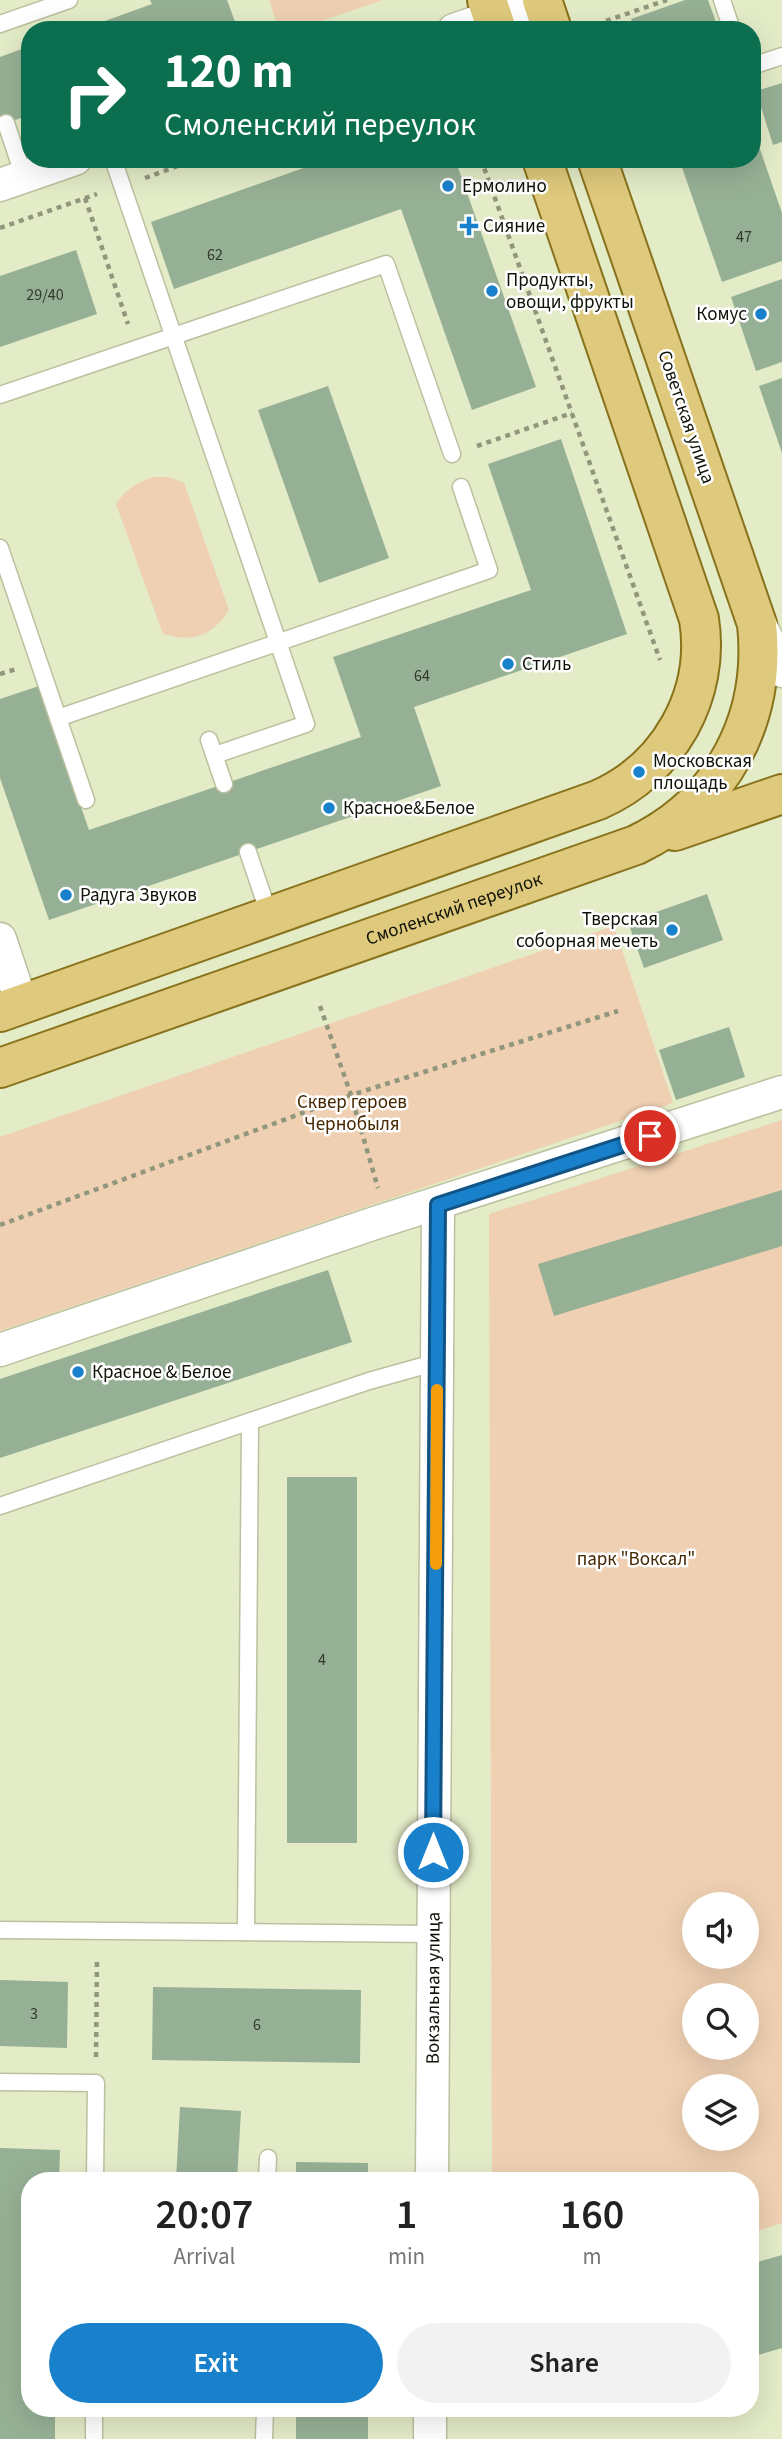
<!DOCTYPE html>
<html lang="en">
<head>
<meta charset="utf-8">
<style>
  :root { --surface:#fff; --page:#f2f2f2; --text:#222; --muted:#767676; --accent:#1980cb }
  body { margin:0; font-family:"Source Sans 3",sans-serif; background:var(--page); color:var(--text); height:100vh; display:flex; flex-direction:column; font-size:26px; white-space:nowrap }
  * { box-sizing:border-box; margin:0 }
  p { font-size:23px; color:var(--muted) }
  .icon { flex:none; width:38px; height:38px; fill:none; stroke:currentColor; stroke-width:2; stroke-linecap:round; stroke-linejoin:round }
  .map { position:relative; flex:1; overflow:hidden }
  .panel { position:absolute; left:21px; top:2172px; width:738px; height:245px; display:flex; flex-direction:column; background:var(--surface); border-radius:28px; box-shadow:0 7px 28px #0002 }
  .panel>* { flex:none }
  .banner { position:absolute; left:21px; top:21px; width:740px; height:147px; border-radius:28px; box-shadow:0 7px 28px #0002; background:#0b6e4f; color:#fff; overflow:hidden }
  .buttons { position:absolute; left:682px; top:1892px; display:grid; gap:14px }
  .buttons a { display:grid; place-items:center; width:77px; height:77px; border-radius:50%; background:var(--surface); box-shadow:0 7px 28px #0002; font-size:35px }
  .pin { position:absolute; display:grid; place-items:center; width:60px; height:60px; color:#fff; margin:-30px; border:4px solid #fff; border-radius:50%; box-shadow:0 2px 7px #0007 }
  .me { position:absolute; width:77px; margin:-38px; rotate:0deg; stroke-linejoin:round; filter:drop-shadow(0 0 5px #0008) }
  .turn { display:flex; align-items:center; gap:24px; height:147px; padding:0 28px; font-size:32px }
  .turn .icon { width:91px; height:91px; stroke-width:2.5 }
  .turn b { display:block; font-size:49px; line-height:60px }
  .eta { display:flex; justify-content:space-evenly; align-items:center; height:119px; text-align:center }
  .eta b { font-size:42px; font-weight:600; line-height:49px }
  .button { display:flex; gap:14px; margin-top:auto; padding:14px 28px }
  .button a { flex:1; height:80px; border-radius:42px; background:var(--accent); color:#fff; font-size:28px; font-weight:600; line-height:80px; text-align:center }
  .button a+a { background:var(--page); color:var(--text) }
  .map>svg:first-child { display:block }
  .green { fill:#efd0b2; fill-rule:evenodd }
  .building { fill:#96b095 }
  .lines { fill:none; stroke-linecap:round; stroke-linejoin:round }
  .lane-casing { stroke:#bac19f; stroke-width:19 }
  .street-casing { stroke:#bac19f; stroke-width:35 }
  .primary-casing { stroke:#88721a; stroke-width:42 }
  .path { stroke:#91977c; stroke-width:4.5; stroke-dasharray:5 5; stroke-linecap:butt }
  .lane { stroke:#fff; stroke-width:16 }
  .street { stroke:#fff; stroke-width:32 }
  .primary { stroke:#dfc97c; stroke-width:38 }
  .route-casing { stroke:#105384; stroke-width:18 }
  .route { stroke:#1980cb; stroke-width:12 }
  .slow { stroke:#f59e0b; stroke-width:12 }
  .poi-dot { fill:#1980cb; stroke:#fff; stroke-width:2.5 }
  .labels { text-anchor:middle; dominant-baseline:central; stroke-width:5; stroke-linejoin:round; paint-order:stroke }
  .number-label { font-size:16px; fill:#323a2a }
  .poi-label { font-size:19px; fill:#101307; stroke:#fff; text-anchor:start }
  .street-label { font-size:19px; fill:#101307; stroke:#fff }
  .park-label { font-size:19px; fill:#452701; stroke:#fff }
</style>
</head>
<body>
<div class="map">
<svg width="782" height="2439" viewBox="0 0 782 2439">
  <rect width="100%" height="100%" fill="#e3ebc7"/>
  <g class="green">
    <path d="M269,0H383L295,30H279Z"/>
    <path d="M153,477H169L184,483L229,610C213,636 192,643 163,634L116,504C126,489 136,483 153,477Z"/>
    <path d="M614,926L673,1103L0,1331V1137Z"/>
    <path d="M782,1120V2223L751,2233V2180H492L489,1214ZM695,1904H747V1956H695ZM695,1995H747V2048H695ZM695,2086H747V2138H695Z"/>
  </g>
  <g class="building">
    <path d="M150,0H227L238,30H80L152,4Z"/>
    <path d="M685,0H708L719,30H635L631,19Z"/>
    <path d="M30,46V115L0,125V57Z"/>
    <path d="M782,83V142L773,145L756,91Z"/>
    <path d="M753,129L782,213V261L722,282L679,159H752Z"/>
    <path d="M329,159H455L536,387L472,410L401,209L174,289L151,222Z"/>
    <path d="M76,250L97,314L0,347V276Z"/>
    <path d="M782,279V362L756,371L731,297Z"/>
    <path d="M782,378V453L759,386Z"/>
    <path d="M328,386L389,558L319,583L258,410Z"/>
    <path d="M561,439L627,634L414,707L441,786L49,920L0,778V699L39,686L89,830L361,737L333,657L531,590L488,464Z"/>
    <path d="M707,894L723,940L644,968L628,922Z"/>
    <path d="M729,1027L745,1077L676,1100L659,1050Z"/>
    <path d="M782,1190V1246L554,1316L538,1264Z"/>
    <path d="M328,1270L352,1342L0,1458V1379Z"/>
    <rect x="287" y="1477" width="70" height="366"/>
    <path d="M0,1980L68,1982L67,2048L0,2046Z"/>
    <path d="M153,1987L361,1990L360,2063L152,2060Z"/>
    <path d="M180,2107L241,2111L237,2180H176Z"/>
    <path d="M0,2148L60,2150L59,2180H30V2408H55V2439H0Z"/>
    <path d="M296,2162L368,2163V2180H296Z"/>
    <path d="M782,2255V2348L751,2357V2264Z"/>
    <rect x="296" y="2408" width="72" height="31"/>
  </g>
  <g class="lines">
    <g class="lane-casing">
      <g id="lane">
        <path d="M722,0L732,30"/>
        <path d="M0,24L69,0"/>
        <path d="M752,66L782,56"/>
        <path d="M6,123L24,177"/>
        <path d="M113,159L306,724L215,755"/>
        <path d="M0,395L386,264L452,454"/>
        <path d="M0,548L86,800"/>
        <path d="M58,718L489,570L461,487"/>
        <path d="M209,740L224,784"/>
        <path d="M248,852L270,917"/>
        <path d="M0,1506L369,1381L437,1362"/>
        <path d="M0,1930L433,1934"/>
        <path d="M246,1932L250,1422"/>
        <path d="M0,2082L96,2083L95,2180"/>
        <path d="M267,2180L268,2158"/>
        <path d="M94,2439V2408"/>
        <path d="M264,2439L265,2408"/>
      </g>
    </g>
    <g class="street-casing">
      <g id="street">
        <path d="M454,30L541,0"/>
        <path d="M0,185L75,159"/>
        <path d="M759,622L782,671"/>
        <path d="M0,939L22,1005"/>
        <path d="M0,1350L375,1223L782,1092"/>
        <path id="s1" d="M432,2180L438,1205"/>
        <path d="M430,2439V2408"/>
      </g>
    </g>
    <g class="primary-casing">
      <g id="primary">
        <path d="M487,0L497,30"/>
        <path d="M542,0L552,30"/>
        <path d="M675,831L782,794"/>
        <path d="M0,1012L598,800C669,769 711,695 699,619L542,159"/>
        <path id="s2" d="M0,1068L636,845C723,803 767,719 757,624L597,159"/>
      </g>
    </g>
    <g class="path">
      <path d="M606,21L667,0"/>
      <path d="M481,159L660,660"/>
      <path d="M145,178L197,159"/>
      <path d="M85,198L128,324"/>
      <path d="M0,228L97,194"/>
      <path d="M477,446L572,413"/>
      <path d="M0,674L16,669"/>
      <path d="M320,1006L351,1095L618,1011"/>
      <path d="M0,1225L351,1095L378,1188"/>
      <path d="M96,2057L97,1957"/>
    </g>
    <use href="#lane" class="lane"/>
    <use href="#street" class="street"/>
    <use href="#primary" class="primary"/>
  </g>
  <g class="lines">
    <g class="route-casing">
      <path id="route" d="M433,1852L438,1205L650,1136"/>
    </g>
    <use href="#route" class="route"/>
    <path class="slow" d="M436,1564L437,1390"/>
  </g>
  <g class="poi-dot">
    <circle cx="448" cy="186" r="7"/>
    <path d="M465.5 215.5h7v7h7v7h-7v7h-7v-7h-7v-7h7z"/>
    <circle cx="492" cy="291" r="7"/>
    <circle cx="761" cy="314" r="7"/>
    <circle cx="508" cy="664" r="7"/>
    <circle cx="639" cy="772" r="7"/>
    <circle cx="329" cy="808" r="7"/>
    <circle cx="66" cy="895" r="7"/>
    <circle cx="672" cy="930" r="7"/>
    <circle cx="78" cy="1372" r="7"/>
  </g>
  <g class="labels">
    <g class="number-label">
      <text x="744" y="237">47</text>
      <text x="215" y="255">62</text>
      <text x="45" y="295">29/40</text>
      <text x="422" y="676">64</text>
      <text x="322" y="1660">4</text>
      <text x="34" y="2014">3</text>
      <text x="257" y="2025">6</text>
    </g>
    <g class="poi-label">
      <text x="462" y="186">Ермолино</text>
      <text x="483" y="226">Сияние</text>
      <text x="506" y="280">Продукты,<tspan x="506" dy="22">овощи, фрукты</tspan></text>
      <text x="747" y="314" text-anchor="end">Комус</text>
      <text x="522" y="664">Стиль</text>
      <text x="653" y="761">Московская<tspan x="653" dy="22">площадь</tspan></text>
      <text x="343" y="808">Красное&amp;Белое</text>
      <text x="80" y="895">Радуга Звуков</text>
      <text x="658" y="919" text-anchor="end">Тверская<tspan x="658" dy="22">соборная мечеть</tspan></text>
      <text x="92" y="1372">Красное &amp; Белое</text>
    </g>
    <g class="street-label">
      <text transform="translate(686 417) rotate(71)">Советская улица</text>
      <text stroke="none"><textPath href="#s2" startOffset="481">Смоленский переулок</textPath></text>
      <text stroke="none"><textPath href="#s1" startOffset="192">Вокзальная улица</textPath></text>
    </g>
    <g class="park-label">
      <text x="352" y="1102">Сквер героев<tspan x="352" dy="22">Чернобыля</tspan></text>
      <text x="636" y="1559">парк "Воксал"</text>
    </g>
  </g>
</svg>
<div class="buttons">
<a><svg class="icon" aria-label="sound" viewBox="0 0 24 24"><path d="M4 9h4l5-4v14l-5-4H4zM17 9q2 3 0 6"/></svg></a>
<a><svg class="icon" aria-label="search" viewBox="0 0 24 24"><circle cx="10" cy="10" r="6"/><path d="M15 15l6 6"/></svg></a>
<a><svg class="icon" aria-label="layers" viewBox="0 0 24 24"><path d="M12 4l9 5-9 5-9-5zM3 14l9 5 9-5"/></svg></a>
</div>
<div class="pin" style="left:650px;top:1136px;background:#d93025"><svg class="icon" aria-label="arrive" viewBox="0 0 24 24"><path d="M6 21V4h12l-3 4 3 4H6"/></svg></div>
<svg class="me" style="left:433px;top:1852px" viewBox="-20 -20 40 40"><circle r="17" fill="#1980cb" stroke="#fff" stroke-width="3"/><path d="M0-11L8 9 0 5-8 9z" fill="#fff"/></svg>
<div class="banner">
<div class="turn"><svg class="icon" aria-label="right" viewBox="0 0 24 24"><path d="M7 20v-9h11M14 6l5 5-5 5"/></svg><div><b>120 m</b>Смоленский переулок</div></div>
</div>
<section class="panel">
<div class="eta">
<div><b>20:07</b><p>Arrival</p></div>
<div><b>1</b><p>min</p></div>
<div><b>160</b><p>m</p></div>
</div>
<div class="button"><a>Exit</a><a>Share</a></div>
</section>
</div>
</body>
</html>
